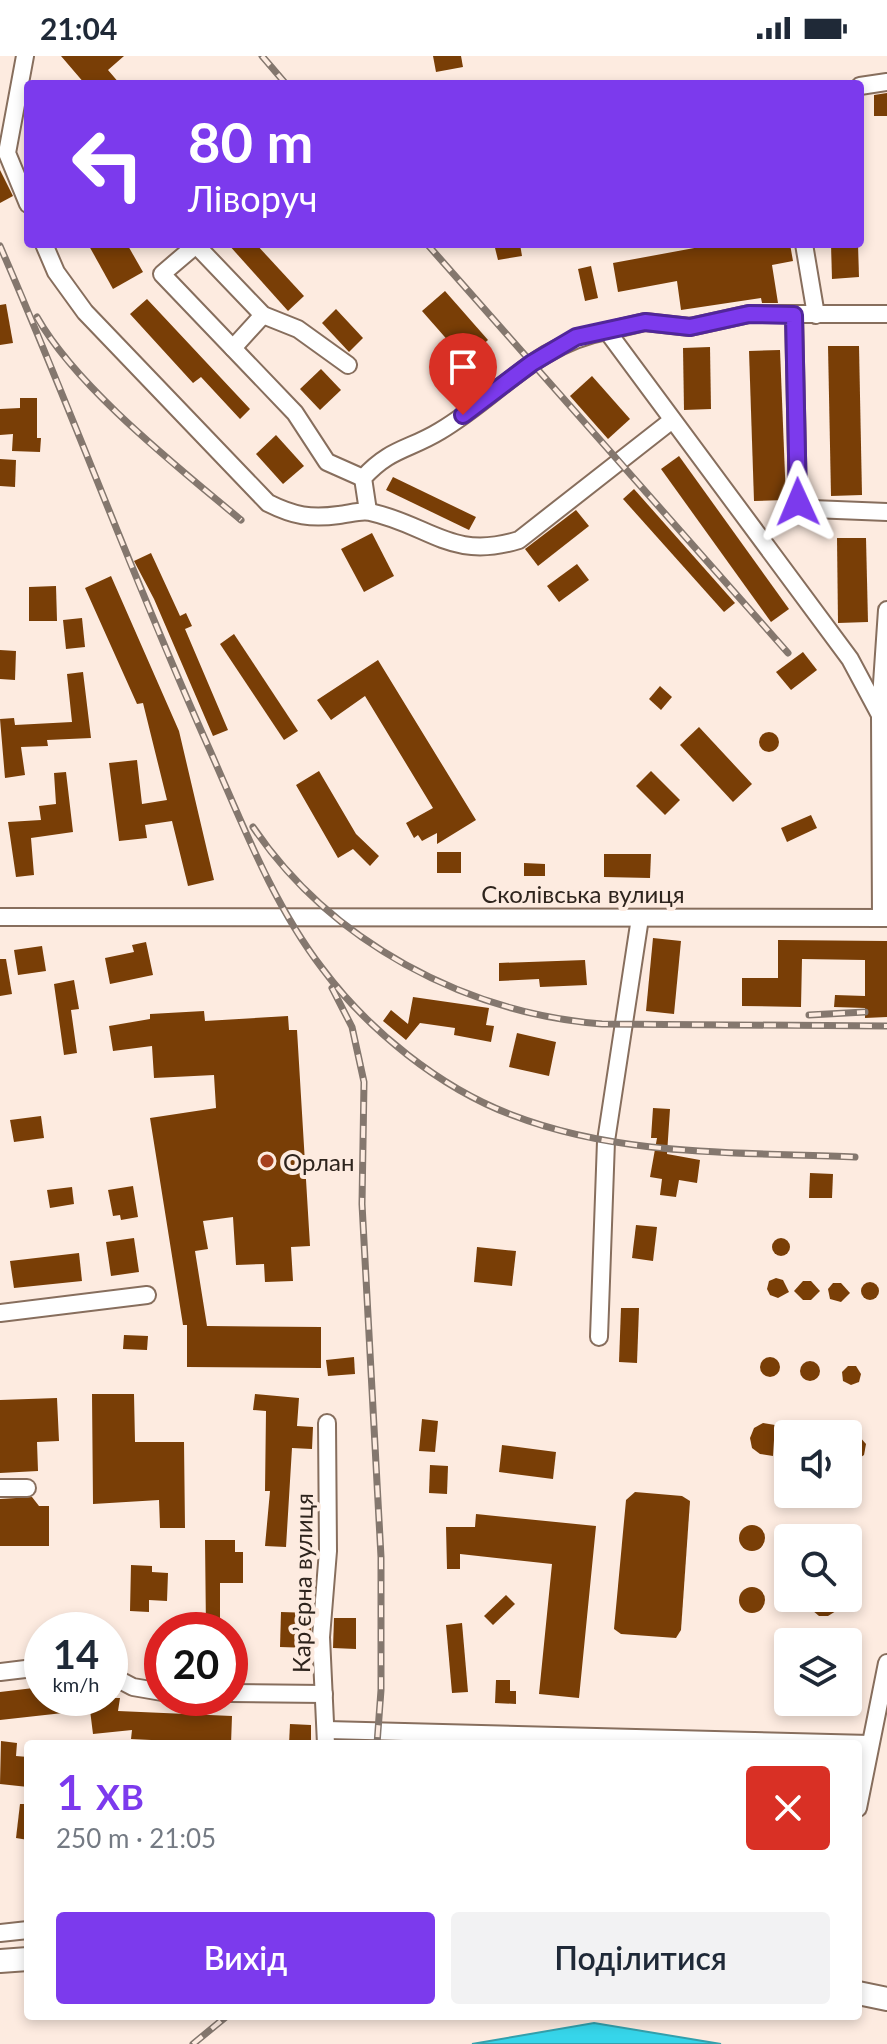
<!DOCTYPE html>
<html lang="uk">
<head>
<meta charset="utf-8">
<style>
  :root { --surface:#fff; --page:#f2f2f3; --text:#1f2937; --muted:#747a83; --accent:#7c3aed }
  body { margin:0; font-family:Lato,sans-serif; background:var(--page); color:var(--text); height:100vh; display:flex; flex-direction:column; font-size:30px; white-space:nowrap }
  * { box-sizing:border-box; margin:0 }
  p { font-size:26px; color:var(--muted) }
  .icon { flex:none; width:44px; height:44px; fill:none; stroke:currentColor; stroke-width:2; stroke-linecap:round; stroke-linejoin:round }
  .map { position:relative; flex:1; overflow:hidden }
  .drawer { position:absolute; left:24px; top:1684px; width:838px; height:280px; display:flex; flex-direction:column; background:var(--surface); border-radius:8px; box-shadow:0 4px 12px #0003 }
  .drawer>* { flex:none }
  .banner { position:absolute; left:24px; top:24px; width:840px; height:168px; border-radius:8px; box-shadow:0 4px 12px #0003; background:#7c3aed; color:#fff; overflow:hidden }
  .buttons { position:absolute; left:774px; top:1364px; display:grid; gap:16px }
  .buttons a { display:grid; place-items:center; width:88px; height:88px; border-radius:8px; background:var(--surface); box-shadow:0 4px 12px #0003; font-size:40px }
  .speed { position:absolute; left:24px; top:1556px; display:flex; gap:16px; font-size:40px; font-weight:700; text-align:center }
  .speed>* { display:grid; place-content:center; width:104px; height:104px; border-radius:50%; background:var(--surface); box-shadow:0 4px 12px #0003; line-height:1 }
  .speed small { font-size:20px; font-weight:400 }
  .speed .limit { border:12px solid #d22; background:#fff; color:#111 }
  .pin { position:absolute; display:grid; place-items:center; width:68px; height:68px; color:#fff; margin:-82px -34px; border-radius:50% 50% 50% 0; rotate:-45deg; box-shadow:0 0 8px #0007 }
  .pin .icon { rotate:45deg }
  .me { position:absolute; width:88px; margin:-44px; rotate:359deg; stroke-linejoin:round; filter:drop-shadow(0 0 6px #0008) }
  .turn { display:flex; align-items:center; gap:28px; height:168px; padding:0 32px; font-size:36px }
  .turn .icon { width:104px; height:104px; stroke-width:2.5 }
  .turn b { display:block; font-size:56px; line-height:68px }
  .round { display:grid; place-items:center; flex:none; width:84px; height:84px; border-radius:8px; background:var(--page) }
  .headline { display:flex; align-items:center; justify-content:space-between; height:136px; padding:0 32px }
  h1 { font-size:48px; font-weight:600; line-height:60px; color:var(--accent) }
  .cta { display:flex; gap:16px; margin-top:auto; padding:16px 32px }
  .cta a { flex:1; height:92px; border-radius:8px; background:var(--accent); color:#fff; font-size:32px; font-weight:600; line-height:92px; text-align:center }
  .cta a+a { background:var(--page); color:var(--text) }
  .status { display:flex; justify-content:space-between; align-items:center; height:56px; padding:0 40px; background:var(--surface); direction:ltr }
  .status svg { height:22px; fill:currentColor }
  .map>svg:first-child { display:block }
  .water { fill:#36d5ea; stroke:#34a0ac; stroke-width:2 }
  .building { fill:#793e06 }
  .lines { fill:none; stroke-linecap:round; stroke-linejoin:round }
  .minor-casing { stroke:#876e5d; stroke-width:20 }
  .highway-casing { stroke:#876e5d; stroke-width:26 }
  .minor { stroke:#fff; stroke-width:16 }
  .highway { stroke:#fff; stroke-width:22 }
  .rail-casing { stroke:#84776e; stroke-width:7 }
  .rail { stroke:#fdebe0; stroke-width:4; stroke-dasharray:12; stroke-linecap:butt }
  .route-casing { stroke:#51269a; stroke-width:20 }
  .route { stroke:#7c3aed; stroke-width:14 }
  .poi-dot { fill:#a63f1c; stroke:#fdebe0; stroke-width:3 }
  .labels { text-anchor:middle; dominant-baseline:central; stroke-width:8; stroke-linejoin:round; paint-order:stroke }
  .street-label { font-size:24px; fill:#2e241d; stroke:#fdebe0 }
  .poi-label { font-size:24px; fill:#2e241d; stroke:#fdebe0; text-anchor:start }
</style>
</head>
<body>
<div class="status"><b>21:04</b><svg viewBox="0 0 49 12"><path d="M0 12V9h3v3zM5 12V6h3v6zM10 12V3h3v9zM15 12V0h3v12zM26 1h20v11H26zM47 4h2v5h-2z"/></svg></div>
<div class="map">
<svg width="887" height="1988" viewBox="0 0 887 1988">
  <rect width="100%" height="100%" fill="#fdebe0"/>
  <path class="water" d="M594,1967L721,1988H472Z"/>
  <g class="building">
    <path d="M61,0H124L108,14L120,28H85Z"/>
    <path d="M433,0H461L463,11L436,16Z"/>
    <path d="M887,37V60H874V39Z"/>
    <path d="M0,114L13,140L0,147Z"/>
    <path d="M88,188H127L143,216L113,233Z"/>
    <path d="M228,188H256L304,240L288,255Z"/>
    <path d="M494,188H520L522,200L498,204Z"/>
    <path d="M716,188H790L793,205L772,209L778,247H762L761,242L681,254L677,225L618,236L613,207Z"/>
    <path d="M831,188H858L859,221L832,223Z"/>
    <path d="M591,210L598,242L585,245L578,213Z"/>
    <path d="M445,235L488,284L465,304L422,255Z"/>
    <path d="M147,243L250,353L240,363L201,321L193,327L130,258Z"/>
    <path d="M6,248L13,287L0,289V249Z"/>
    <path d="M336,253L363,282L349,296L322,267Z"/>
    <path d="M828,290H859L862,439L831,440Z"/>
    <path d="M710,291L711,353L684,354L683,292Z"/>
    <path d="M780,294L786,444L754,445L749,295Z"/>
    <path d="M321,313L341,334L320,354L300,333Z"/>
    <path d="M592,320L630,363L608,383L570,340Z"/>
    <path d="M20,342H37V382H41L40,396L12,395L13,378L0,379V353L20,352Z"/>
    <path d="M276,379L304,410L283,428L256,398Z"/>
    <path d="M679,400L789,553L771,566L661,413Z"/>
    <path d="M0,403L16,404L15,431L0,430Z"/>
    <path d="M393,421L476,461L469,474L386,434Z"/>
    <path d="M634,433L735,547L724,556L623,443Z"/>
    <path d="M576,454L589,470L538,510L525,493Z"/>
    <path d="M372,477L394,520L364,536L341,493Z"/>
    <path d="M837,482H866L868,566L838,567Z"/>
    <path d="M151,497L180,560L186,557L192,570L185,573L228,674L213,680L154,543L134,505Z"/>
    <path d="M577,508L589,524L559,546L547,530Z"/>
    <path d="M111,520L179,675L214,824L188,830L172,765L145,769L147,782L119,785L109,707L137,704L142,748L167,744L143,647L137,648L85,532Z"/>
    <path d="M56,530L57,565H29V531Z"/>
    <path d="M82,562L85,591L66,593L63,564Z"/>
    <path d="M234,578L298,675L284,684L220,588Z"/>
    <path d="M0,594L16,595L15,624L0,623Z"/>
    <path d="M803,596L817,614L791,634L776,616Z"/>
    <path d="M378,604L476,764L437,788V777L422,785L418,779L414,782L406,767L433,752L365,640L331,664L317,644Z"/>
    <path d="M83,616L91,682L47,684L48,690L21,691L25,719L5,722L0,663L14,662L15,669L72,666L67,618Z"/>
    <path d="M660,630L672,641L661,654L649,643Z"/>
    <path d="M699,671L752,728L733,746L680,689Z"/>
    <circle cx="769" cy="686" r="10"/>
    <path d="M319,715L356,778L379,800L370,810L353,793L338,802L296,729Z"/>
    <path d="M651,715L680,744L665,759L636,730Z"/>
    <path d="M66,716L73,776L31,782L34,819L16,821L8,766L41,764L39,750L56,748L54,717Z"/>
    <path d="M811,759L817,772L787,786L781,772Z"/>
    <rect x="437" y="796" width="24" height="21"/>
    <path d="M604,798H651L650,822L604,821Z"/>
    <path d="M524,807L545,808V820H524Z"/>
    <path d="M653,882L681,885L674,958L646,955Z"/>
    <path d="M778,884L887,885V961L865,962V952L834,951L835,939L865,940V904L802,903L801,951L742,950V922H778Z"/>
    <path d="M146,886L153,919L110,928L105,902L134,896L132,889Z"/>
    <path d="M42,890L46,915L18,919L14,894Z"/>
    <path d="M0,903H6L12,938L0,940Z"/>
    <path d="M585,904L587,929L540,931L539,923L499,925V907Z"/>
    <path d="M74,924L79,953L71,954L77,997L64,999L54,928Z"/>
    <path d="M413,941L489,952L486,969L494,970L491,986L454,979L455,972L420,967L406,984L383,965L391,954L408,968Z"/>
    <path d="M204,955L205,965L288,960L289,974H297L310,1190L291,1191L293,1225L265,1226L264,1208L236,1209L233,1161L203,1165L208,1193L195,1195L207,1270L321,1271V1312L187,1311V1269H183L150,1062L216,1052L214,1019L154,1022L152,990L113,995L109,970L150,963V958Z"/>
    <path d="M517,977L556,986L549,1020L509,1011Z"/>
    <path d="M653,1052L670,1053L667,1098L700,1104L697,1127L679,1124L676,1141L660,1139L662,1123L650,1121L657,1082H651Z"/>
    <path d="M41,1060L44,1082L14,1086L10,1064Z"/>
    <path d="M810,1117L833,1118L832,1142H809Z"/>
    <path d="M133,1130L138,1161L121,1164L120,1159L113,1160L108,1134Z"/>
    <path d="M72,1131L74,1148L50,1152L47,1134Z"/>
    <path d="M636,1169L657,1171L653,1205L632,1202Z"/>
    <circle cx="781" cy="1191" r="9"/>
    <path d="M134,1182L139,1216L111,1220L106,1186Z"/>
    <path d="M477,1191L516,1195L512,1230L474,1226Z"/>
    <path d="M79,1197L82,1225L14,1232L10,1205Z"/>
    <path d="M776,1222L783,1224L789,1236L778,1242L770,1239L767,1233L769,1225Z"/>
    <path d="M803,1225H811L820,1235L811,1244H803L794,1235Z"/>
    <circle cx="870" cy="1235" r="9"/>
    <path d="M833,1227H841L850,1237L841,1246L830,1243L828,1233Z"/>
    <path d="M621,1252H639L637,1307L619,1306Z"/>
    <path d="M124,1279L148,1280L147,1294L123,1293Z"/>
    <path d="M354,1301L355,1318L328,1320L326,1304Z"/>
    <circle cx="770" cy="1311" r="10"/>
    <circle cx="810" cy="1315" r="10"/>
    <path d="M848,1310H856L861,1318L859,1326L851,1329L843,1325L842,1316Z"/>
    <path d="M92,1338H134L135,1386H184L185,1472H160L159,1444L93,1448Z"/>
    <path d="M255,1338L299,1342L297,1370L313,1371L312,1393L292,1392L286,1491L265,1490L270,1435H265L266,1355L253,1354Z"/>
    <path d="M57,1342L59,1385L37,1386L38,1415L0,1417V1344Z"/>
    <path d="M422,1363L438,1365L435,1396L419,1395Z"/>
    <path d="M763,1367L775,1369L773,1400L760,1398L752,1392L750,1382L754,1372Z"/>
    <path d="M848,1378L859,1380L866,1388L864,1399L855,1405L848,1404Z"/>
    <path d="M502,1389L556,1396L553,1423L499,1416Z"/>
    <path d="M430,1409L448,1410L447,1438L429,1437Z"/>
    <path d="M635,1436L682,1440L690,1445L681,1574L676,1582L621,1578L614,1573L626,1444Z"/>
    <path d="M32,1441L39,1450H49V1490H0V1443Z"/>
    <path d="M476,1458L596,1470L579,1642L539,1638L552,1508L460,1498V1513H447L446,1471H475Z"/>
    <circle cx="752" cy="1482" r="13"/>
    <path d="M205,1484H235V1496H243V1527H220V1574H206Z"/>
    <path d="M131,1509L152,1510V1516L168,1517L167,1545L149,1544V1556L130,1555Z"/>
    <circle cx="752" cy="1544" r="13"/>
    <path d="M506,1539L515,1548L493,1569L484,1560Z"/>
    <path d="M810,1542H839L836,1555L828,1560H819L812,1554Z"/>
    <path d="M281,1556L312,1557L310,1592L280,1591Z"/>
    <path d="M334,1562H356V1593L333,1592Z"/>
    <path d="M462,1567L468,1636L452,1637L446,1569Z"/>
    <path d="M496,1624H510V1635H516V1648L495,1647Z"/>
    <path d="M42,1631V1642H120L118,1655L232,1660L231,1688L131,1683L132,1674L93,1678L90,1654L0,1664V1636Z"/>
    <path d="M290,1668L311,1669V1688H289Z"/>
    <path d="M1,1685L17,1687L16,1700L28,1701V1731L0,1728Z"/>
    <path d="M20,1748H28V1784L16,1782Z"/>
  </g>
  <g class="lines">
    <g class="minor-casing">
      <g id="minor">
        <path d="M25,0L7,97L28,148"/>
        <path d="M860,30L887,26"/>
        <path d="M44,188L56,216L85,256L268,447C294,460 311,463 339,459C349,458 361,454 370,456C430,469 451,505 519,484L671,365"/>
        <path d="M195,188L263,259L298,273L348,309"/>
        <path d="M804,188L816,259"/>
        <path d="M196,189L162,218L295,357L327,406L363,422"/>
        <path d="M794,259L798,446L812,453L887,456"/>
        <path d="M607,275L645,266L690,271L749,258H887"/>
        <path d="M233,292L263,259"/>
        <path d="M368,455L363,422C390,392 409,394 440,375C499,340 536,288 607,275L850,603L880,659L881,862"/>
        <path d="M880,657L887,554"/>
        <path d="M0,861L887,862"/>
        <path d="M0,1257L147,1239"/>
        <path d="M599,1281L606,1085L640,862"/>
        <path d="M0,1432H27"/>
        <path d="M0,1616L42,1611"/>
        <path d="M110,1619L133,1631L162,1636"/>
        <path d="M230,1637L324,1638"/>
        <path d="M327,1674L870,1688"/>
        <path d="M326,1688L321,1581L328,1495L327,1367"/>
        <path d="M858,1752L887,1607"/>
        <path d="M0,1877L28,1874"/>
      </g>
    </g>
    <g class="highway-casing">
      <g id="highway">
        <path d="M0,1905L28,1903"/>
        <path d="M858,1937L887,1943"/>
      </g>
    </g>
    <use href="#minor" class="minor"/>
    <use href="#highway" class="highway"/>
    <g class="rail-casing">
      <g id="rail">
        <path d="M262,0L286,28"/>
        <path d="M427,188L788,597"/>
        <path d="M0,190C72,355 134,525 208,690C241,764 272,847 322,912C368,974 440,1032 512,1059C621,1101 741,1096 855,1101"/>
        <path d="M37,261C77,332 178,411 241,464"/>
        <path d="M253,771C331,886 465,957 602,968L887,970"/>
        <path d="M332,932L352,971L364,1026L362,1148L381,1501V1634L377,1688"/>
        <path d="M809,959L865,956"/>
        <path d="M193,1988L227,1960"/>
      </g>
    </g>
    <use href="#rail" class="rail"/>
  </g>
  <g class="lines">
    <g class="route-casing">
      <path id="route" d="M463,359L532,307L576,281L645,266L690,271L749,258L794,259L798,446"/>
    </g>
    <use href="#route" class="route"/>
  </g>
  <circle class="poi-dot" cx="267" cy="1105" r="8"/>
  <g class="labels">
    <g class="street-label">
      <text x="583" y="837">Сколівська вулиця</text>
      <text transform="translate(302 1527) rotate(-89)">Карʼєрна вулиця</text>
    </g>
    <g class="poi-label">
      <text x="283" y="1105">Орлан</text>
    </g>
  </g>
</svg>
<div class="buttons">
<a><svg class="icon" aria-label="sound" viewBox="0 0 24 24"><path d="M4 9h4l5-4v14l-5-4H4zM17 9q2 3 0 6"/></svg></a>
<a><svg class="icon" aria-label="search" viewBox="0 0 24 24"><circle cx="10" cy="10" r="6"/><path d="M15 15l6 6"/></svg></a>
<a><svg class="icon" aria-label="layers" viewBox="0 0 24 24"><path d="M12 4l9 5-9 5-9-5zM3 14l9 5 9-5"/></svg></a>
</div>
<div class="speed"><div>14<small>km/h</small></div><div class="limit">20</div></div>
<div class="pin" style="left:463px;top:359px;background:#d93025"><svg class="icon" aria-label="arrive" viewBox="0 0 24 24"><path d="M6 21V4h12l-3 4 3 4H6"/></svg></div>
<svg class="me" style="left:798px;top:446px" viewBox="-20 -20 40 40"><path d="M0-17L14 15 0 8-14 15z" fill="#7c3aed" stroke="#fff" stroke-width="4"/></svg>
<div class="banner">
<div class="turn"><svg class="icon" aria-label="left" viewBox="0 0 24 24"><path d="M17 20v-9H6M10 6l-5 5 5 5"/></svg><div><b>80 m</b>Ліворуч</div></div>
</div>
<section class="drawer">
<div class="headline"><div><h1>1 хв</h1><p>250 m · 21:05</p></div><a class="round" style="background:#d93025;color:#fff"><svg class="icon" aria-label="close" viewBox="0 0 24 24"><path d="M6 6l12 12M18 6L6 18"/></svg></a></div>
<div class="cta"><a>Вихід</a><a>Поділитися</a></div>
</section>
</div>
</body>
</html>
